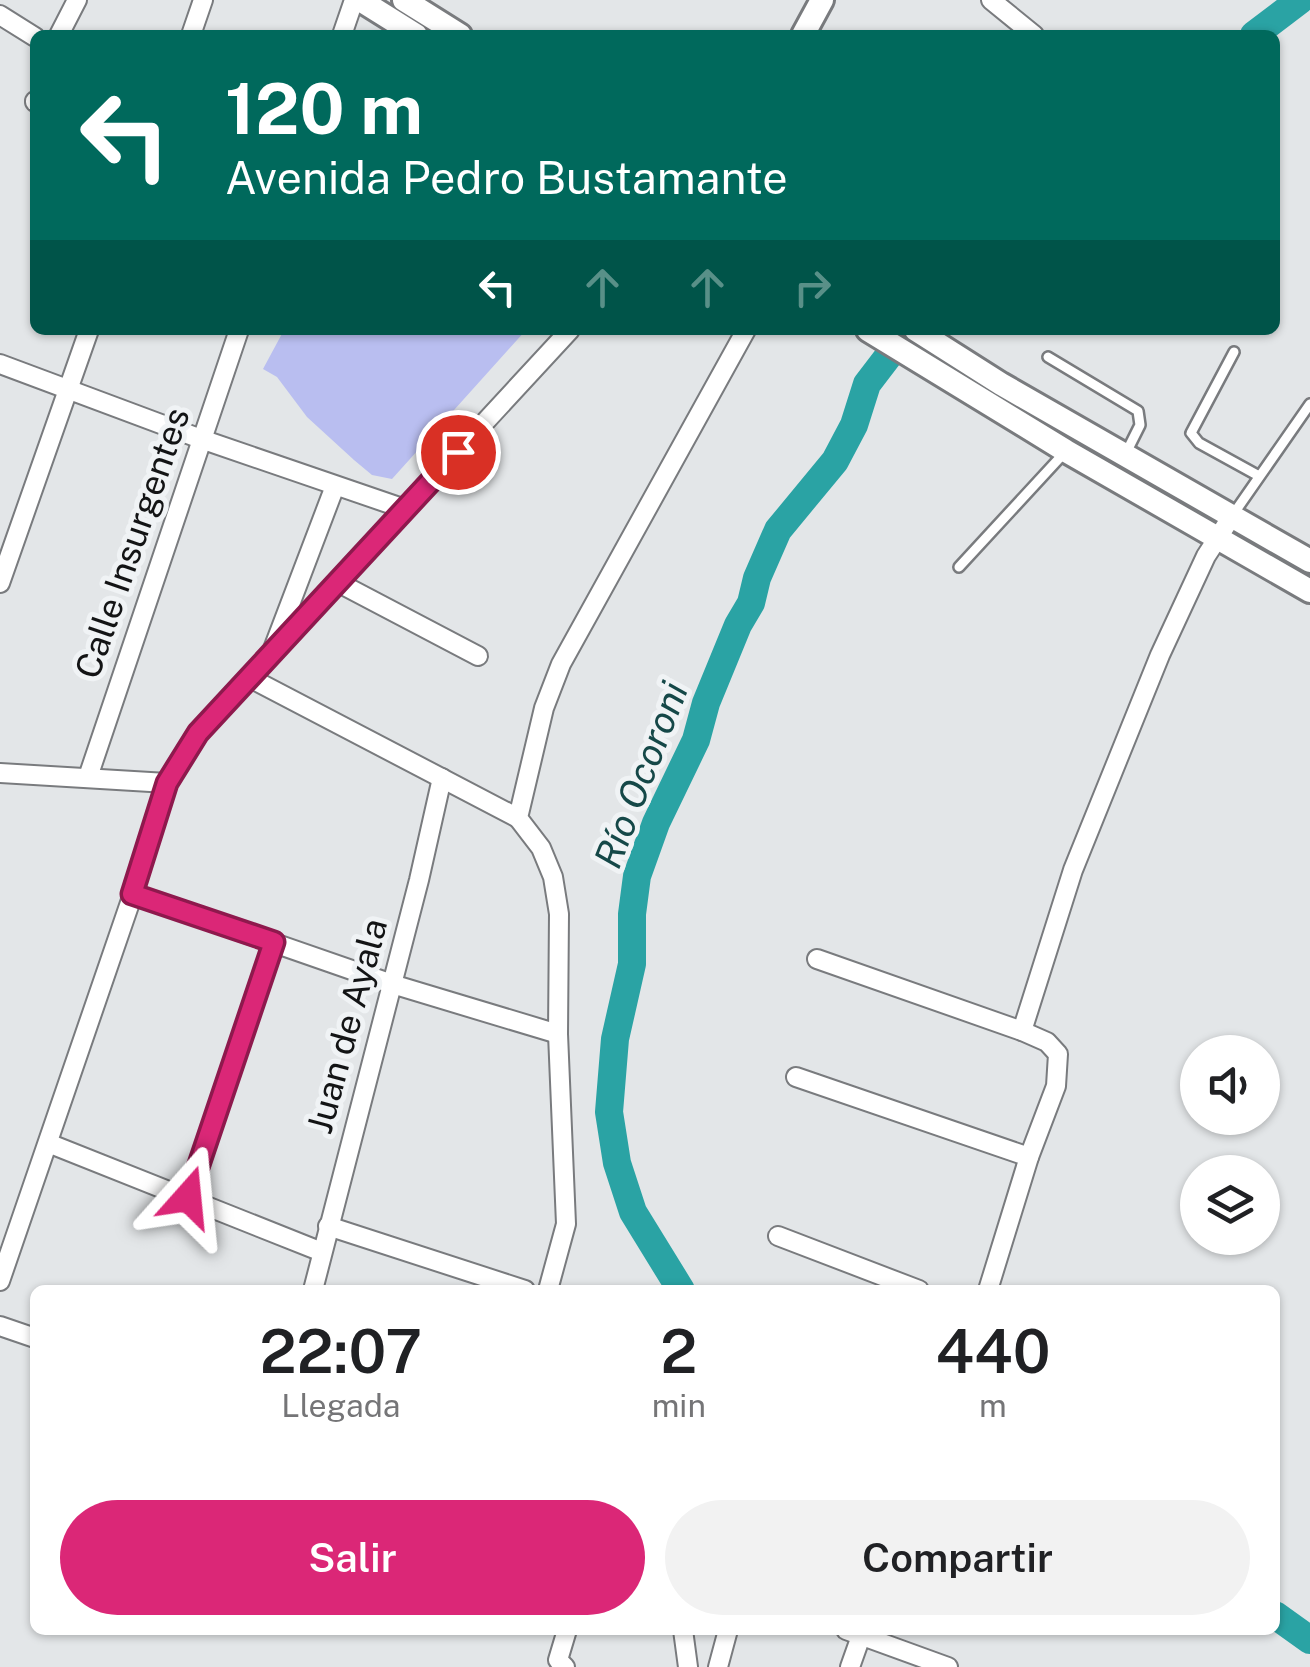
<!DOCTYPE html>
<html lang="es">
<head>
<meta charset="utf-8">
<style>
  :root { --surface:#fff; --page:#f2f2f2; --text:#202124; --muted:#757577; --accent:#db2777 }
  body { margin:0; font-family:"Public Sans",sans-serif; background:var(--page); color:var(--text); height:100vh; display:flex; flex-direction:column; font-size:38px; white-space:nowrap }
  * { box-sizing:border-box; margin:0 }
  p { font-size:32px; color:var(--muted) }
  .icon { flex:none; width:55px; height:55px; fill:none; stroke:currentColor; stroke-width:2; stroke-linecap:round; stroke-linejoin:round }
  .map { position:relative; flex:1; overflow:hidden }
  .side { position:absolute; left:30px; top:1285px; width:1250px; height:350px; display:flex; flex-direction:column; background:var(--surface); border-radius:15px; box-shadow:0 2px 8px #0004 }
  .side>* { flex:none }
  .banner { position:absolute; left:30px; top:30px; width:1250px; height:305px; border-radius:15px; box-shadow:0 2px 8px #0004; background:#00695c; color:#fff; overflow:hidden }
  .fabs { position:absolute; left:1180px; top:1035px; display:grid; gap:20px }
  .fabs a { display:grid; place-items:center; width:100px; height:100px; border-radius:50%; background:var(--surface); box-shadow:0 2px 8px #0004; font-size:50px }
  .pin { position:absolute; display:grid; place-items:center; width:85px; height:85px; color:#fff; margin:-42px; border:5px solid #fff; border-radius:50%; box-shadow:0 2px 10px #0007 }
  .me { position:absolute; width:110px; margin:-55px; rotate:18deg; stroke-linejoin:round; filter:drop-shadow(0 0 8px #0008) }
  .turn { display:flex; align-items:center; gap:35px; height:210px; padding:0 30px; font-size:45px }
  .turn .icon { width:130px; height:130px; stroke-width:2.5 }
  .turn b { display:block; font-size:70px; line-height:85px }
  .lanes { display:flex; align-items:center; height:95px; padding:0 30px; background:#0003; justify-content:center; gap:50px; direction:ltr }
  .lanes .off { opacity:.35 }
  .eta { display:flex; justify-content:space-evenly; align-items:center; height:170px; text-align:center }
  .eta b { font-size:60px; font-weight:600; line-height:70px }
  .button { display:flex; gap:20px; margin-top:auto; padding:20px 30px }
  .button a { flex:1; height:115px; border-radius:60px; background:var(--accent); color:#fff; font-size:40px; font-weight:600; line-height:115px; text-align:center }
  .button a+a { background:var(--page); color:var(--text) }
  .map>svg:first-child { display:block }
  .green { fill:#b9bef0 }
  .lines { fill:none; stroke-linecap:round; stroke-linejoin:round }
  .river { stroke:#2aa3a4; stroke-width:28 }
  .lane-casing { stroke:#797b7e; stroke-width:14 }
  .street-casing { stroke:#797b7e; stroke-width:22 }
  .secondary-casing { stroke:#797b7e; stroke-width:28 }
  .lane { stroke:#fff; stroke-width:9 }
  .street { stroke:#fff; stroke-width:18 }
  .secondary { stroke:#fff; stroke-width:22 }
  .route-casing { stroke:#8e194d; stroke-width:25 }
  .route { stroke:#db2777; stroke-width:18 }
  .labels { text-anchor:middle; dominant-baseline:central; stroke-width:10; stroke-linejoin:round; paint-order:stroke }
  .street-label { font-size:35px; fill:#131415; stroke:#f0f3f5 }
  .water-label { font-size:38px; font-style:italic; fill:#154848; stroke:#f0f3f5 }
</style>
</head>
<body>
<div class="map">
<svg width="1310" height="1667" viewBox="0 0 1310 1667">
  <rect width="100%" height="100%" fill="#e3e6e8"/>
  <path class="green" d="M284,330H526L392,479L372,475L354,460L307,417L277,377L263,369Z"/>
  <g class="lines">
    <g class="river">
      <path d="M1254,35L1300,0"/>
      <path d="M681,1290L633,1212L617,1163L609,1112L615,1039L632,964V914L637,876L656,823L696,740L706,703L738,625L751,603L757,578L778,530L835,461L854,425L867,384L893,350L921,330"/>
      <path d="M1275,1615L1310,1640"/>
    </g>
    <g class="lane-casing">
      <g id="lane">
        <path d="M1234,352L1191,433L1199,443L1259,476"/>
        <path d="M1048,357L1138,411L1140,425L1126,453"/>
        <path d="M1232,516L1310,404"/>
        <path d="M959,567L1066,451"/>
      </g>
    </g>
    <g class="street-casing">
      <g id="street">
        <path d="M991,0L1034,35"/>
        <path d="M0,15L35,37"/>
        <path d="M59,35L77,0"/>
        <path d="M191,35L203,0"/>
        <path d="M342,35L354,0"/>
        <path d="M35,101V102"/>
        <path d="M0,364L201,439L405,509"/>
        <path d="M0,583L89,330"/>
        <path d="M339,583L478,656"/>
        <path d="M273,649L335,486"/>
        <path d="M250,678L518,818"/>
        <path d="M0,773L167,783"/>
        <path d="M88,777L239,330"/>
        <path d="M133,894L392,984L558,1034"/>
        <path d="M817,959L1022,1031L1047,1042L1058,1054L1056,1086L1029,1157L988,1290"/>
        <path d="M1022,1031L1073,870L1160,655L1206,556L1232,516"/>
        <path d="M796,1077L1029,1157"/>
        <path d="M48,1143L322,1252"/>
        <path d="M188,1197L274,942"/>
        <path d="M328,1226L525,1290"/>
        <path d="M778,1236L919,1290"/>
        <path d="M0,1281L133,894L167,783L198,733L216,713L570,330"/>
        <path d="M313,1290L419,880L442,778"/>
        <path d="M548,1290L566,1224L558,1034L559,914L553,877L541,848L518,818L544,708L561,664L746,330"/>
        <path d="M0,1326L35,1338"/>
        <path d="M683,1630L688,1667"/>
        <path d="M846,1630L948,1667"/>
        <path d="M565,1667L558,1660L567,1630"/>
        <path d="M718,1667L728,1630"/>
        <path d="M850,1667L861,1636"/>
      </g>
    </g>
    <g class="secondary-casing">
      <g id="secondary">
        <path d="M360,0L416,35"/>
        <path d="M404,0L460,35"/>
        <path d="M803,35L822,0"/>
        <path d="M868,330L1066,451L1310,591"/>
        <path d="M916,330L1001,384L1310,561"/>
      </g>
    </g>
    <use href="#lane" class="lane"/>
    <use href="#street" class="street"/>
    <use href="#secondary" class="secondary"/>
  </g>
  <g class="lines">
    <g class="route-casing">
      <path id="route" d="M188,1197L274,942L132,894L167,783L198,733L458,452"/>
    </g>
    <use href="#route" class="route"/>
  </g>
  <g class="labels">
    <g class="street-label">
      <text transform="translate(132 543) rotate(-71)">Calle Insurgentes</text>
      <text transform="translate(347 1026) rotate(-75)">Juan de Ayala</text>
    </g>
    <g class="water-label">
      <text transform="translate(641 775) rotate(-69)">Río Ocoroni</text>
    </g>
  </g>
</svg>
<div class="fabs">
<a><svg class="icon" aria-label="sound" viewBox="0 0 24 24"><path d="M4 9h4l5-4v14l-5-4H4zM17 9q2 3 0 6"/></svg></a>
<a><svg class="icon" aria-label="layers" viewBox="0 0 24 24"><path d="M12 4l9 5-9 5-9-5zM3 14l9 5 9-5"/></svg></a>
</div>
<div class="pin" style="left:458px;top:452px;background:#d93025"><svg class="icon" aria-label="arrive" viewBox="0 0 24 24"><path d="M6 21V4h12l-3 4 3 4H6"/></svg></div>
<svg class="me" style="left:188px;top:1197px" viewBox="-20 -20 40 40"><path d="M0-17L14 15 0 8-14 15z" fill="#db2777" stroke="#fff" stroke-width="4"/></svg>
<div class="banner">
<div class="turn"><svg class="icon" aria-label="left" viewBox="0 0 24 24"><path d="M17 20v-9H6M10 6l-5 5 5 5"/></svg><div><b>120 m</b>Avenida Pedro Bustamante</div></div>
<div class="lanes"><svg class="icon" aria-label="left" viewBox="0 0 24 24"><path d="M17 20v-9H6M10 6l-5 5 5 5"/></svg><svg class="icon off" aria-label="ahead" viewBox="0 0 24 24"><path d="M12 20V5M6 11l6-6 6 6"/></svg><svg class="icon off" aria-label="ahead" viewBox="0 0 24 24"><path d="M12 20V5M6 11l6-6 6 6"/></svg><svg class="icon off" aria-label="right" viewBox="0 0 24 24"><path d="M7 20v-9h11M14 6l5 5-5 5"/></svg></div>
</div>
<section class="side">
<div class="eta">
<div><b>22:07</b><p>Llegada</p></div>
<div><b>2</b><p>min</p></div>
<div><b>440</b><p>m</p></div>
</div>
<div class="button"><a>Salir</a><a>Compartir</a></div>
</section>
</div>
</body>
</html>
